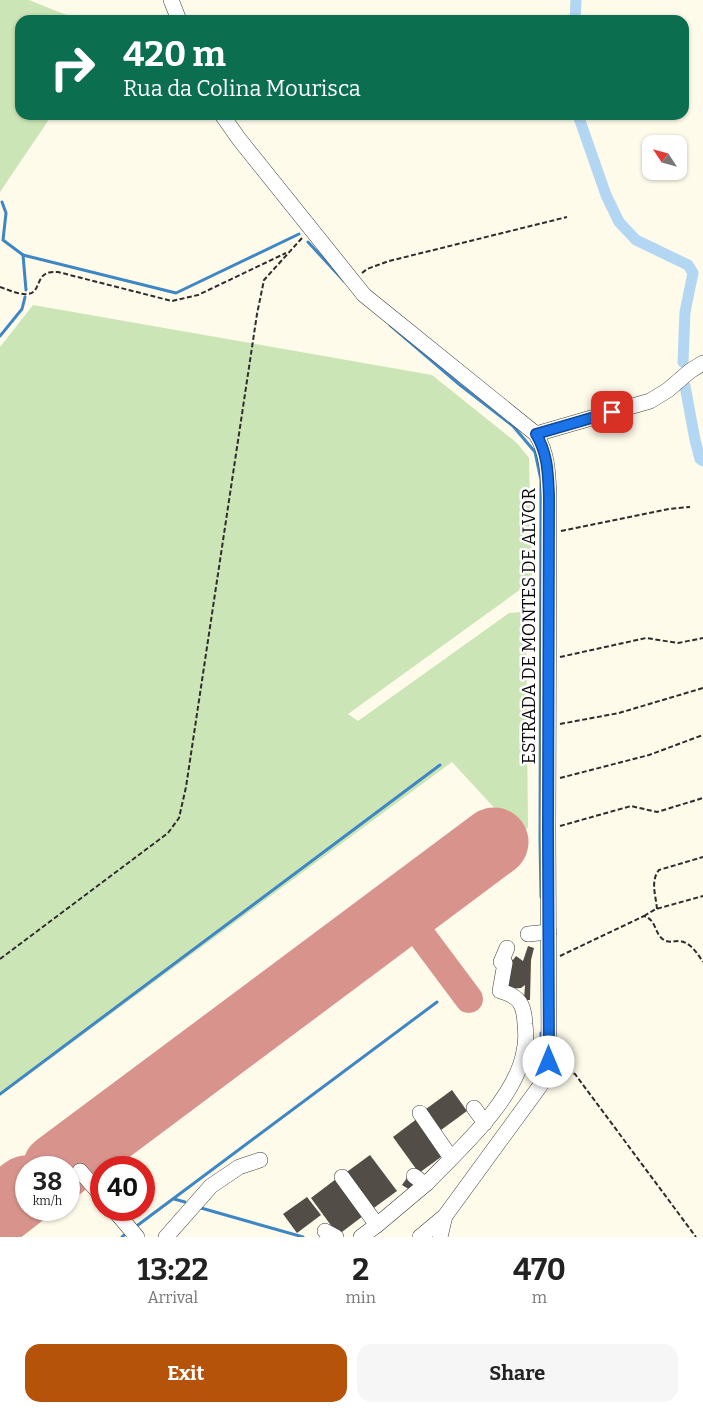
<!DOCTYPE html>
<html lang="en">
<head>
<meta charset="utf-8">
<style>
  :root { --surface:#fff; --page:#f6f6f6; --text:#222; --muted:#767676; --accent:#b45309 }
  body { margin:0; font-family:Bitter,serif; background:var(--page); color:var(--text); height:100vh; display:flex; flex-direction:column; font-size:19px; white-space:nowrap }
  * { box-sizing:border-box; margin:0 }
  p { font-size:16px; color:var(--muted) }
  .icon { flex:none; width:28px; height:28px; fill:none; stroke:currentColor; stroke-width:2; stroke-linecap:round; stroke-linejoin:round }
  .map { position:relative; height:1237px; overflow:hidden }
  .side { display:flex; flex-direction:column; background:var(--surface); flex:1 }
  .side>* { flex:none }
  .top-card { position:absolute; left:15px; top:15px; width:674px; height:105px; border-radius:15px; box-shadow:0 1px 4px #0004; background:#0b6e4f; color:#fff; overflow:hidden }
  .needle { width:32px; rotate:306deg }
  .controls { position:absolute; left:642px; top:135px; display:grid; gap:10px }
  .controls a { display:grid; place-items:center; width:45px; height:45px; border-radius:10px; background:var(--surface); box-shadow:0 1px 4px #0004; font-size:25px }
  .speed { position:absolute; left:15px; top:1156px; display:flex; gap:10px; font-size:25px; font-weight:700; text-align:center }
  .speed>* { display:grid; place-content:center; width:65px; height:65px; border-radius:50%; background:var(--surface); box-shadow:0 1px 4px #0004; line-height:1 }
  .speed small { font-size:12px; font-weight:400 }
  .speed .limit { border:8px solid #d22; background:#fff; color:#111 }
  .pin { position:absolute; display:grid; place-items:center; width:42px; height:42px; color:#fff; margin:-21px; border-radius:10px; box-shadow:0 2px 8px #0006 }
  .me { position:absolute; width:55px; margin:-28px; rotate:0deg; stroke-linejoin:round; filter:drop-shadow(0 0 4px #0008) }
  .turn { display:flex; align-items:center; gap:18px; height:105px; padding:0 25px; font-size:22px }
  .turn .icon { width:65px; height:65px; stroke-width:2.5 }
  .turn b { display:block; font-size:35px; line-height:42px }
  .eta { display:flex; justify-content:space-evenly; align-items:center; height:85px; text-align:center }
  .eta b { font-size:30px; font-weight:700; line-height:35px }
  .button { display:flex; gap:10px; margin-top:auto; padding:10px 25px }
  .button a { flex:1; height:58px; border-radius:15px; background:var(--accent); color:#fff; font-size:20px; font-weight:700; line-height:58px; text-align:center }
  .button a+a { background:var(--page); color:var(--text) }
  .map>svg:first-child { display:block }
  .green { fill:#cce5b7 }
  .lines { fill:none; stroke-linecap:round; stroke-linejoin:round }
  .stream { stroke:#3e86c4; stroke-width:3 }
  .canal { stroke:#b3d6f2; stroke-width:11 }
  .taxiway { stroke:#d8948c; stroke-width:28 }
  .runway { stroke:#d8948c; stroke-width:69 }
  .building { fill:#534d48 }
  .minor-casing { stroke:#3e3e3e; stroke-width:16 }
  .path { stroke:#2d2d2d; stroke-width:2; stroke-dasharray:5 2.5; stroke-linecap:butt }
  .minor { stroke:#fff; stroke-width:15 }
  .route-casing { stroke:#114b97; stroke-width:12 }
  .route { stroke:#1a73e8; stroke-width:9 }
  .labels { text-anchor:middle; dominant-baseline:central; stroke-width:5; stroke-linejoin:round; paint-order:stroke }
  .street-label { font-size:18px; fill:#0b0b0b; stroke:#fff }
</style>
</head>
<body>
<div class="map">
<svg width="703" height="1237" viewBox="0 0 703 1237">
  <rect width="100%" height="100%" fill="#fefbeb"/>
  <g class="green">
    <path d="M0,0H29L79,20H20V115H52L0,192Z"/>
    <path d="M33,305L432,375L517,443L529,458L532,581L348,714L358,721L509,613L521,612L526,621L528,827L521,837L452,762L0,1096V347Z"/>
  </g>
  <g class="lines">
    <g class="stream">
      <path d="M2,202L6,213L3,240L23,255L176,293L299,234"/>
      <path d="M308,242L344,281"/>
      <path d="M23,255L26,290"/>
      <path d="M390,325L460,385L513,426L535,452L541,480L540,840L541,897"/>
      <path d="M0,336L22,309L25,297"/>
      <path d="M541,1063V1033"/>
      <path d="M0,1094L440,765"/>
      <path d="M174,1199L185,1202"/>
      <path d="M201,1208L303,1237"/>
      <path d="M138,1225L437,1002"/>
      <path d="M122,1237L124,1235"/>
    </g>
    <g class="canal">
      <path d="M575,20L576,0"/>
      <path d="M578,115L606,195L619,222L636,240L688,265L693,273L685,312L683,362"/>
      <path d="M685,386L695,440L700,459L703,461"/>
    </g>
    <path class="taxiway" d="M392,918L402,916L410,920L469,999"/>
    <g class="runway">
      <path d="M57,1168L494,842"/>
      <path d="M0,1210L26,1190"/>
    </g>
  </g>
  <g class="building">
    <path d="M528,946L534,948L531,960L530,1000H524L525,985L521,988L508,989L510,958L513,960L516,956L523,961Z"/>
    <path d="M452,1090L467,1111L441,1130L426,1109Z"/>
    <path d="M418,1118L445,1154L419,1173L393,1137Z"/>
    <path d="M370,1155L397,1191L371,1210L344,1174Z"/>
    <path d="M409,1175L417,1180L410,1190L402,1185Z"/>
    <path d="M336,1179L363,1216L338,1235L311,1198Z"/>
    <path d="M307,1197L321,1215L297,1233L283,1214Z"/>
  </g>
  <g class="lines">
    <g class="minor-casing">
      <g id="minor">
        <path d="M171,0L179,20"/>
        <path d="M222,115L239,139L364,295L536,434C548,454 548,474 549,496L548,829L549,1062L540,1086L445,1216L440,1237"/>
        <path d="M536,434L650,401L668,390L690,371L703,363"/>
        <path d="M528,934L549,932"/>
        <path d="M474,1108L485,1123"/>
        <path d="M420,1113L451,1158"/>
        <path d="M80,1171L101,1195"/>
        <path d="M414,1176L422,1182L427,1183C460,1149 516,1099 524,1051C526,1043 526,1033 525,1024C524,1005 520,996 500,991L505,963L501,962L507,948"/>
        <path d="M342,1177L377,1225L361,1237"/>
        <path d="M114,1210L137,1237"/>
        <path d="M377,1225L427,1183"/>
        <path d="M325,1231L336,1237"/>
        <path d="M166,1237L211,1186L239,1167L260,1160"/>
        <path d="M420,1237L445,1216"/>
      </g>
    </g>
    <g class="path">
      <path d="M362,273L367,269L389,261L567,217"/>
      <path d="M0,287C9,290 19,295 28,294C43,292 33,270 58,272L172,301L198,295L286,253"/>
      <path d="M561,531L669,509L690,507"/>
      <path d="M560,657L646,638L678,643L703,638"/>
      <path d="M560,724L619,713L703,688"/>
      <path d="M560,778L649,755L703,735"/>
      <path d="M560,826L631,806L657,812L703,798"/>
      <path d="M657,909C656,896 650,881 659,870L703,857"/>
      <path d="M644,916L656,909L703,896"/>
      <path d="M560,956L644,916C657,920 654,934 664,940C669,943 674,941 680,941C691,943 697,953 703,962"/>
      <path d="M0,959L168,833L179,818L186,787L257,314L264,280L302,238"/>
      <path d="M560,1067L575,1074L696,1237"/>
    </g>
    <use href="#minor" class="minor"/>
  </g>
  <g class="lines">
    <g class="route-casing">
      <path id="route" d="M549,1062L548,829L549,496C548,474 548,454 536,434L612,412"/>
    </g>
    <use href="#route" class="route"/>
  </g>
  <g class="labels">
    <g class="street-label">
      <text transform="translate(529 626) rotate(-90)">ESTRADA DE MONTES DE ALVOR</text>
    </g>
  </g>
</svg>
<div class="controls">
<a><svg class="needle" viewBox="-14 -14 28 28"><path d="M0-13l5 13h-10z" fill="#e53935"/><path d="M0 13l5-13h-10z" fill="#767676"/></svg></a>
</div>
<div class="speed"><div>38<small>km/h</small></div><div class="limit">40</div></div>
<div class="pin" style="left:612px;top:412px;background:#d93025"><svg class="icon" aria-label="arrive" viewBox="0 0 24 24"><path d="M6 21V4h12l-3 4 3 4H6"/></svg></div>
<svg class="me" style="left:549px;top:1062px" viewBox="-20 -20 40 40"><circle r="19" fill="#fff"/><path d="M0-13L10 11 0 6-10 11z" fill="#1a73e8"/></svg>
<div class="top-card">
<div class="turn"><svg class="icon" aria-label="right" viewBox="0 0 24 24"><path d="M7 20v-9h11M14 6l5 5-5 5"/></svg><div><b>420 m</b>Rua da Colina Mourisca</div></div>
</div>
</div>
<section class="side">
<div class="eta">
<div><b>13:22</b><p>Arrival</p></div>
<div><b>2</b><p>min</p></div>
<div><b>470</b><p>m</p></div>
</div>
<div class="button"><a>Exit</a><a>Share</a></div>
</section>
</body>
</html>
